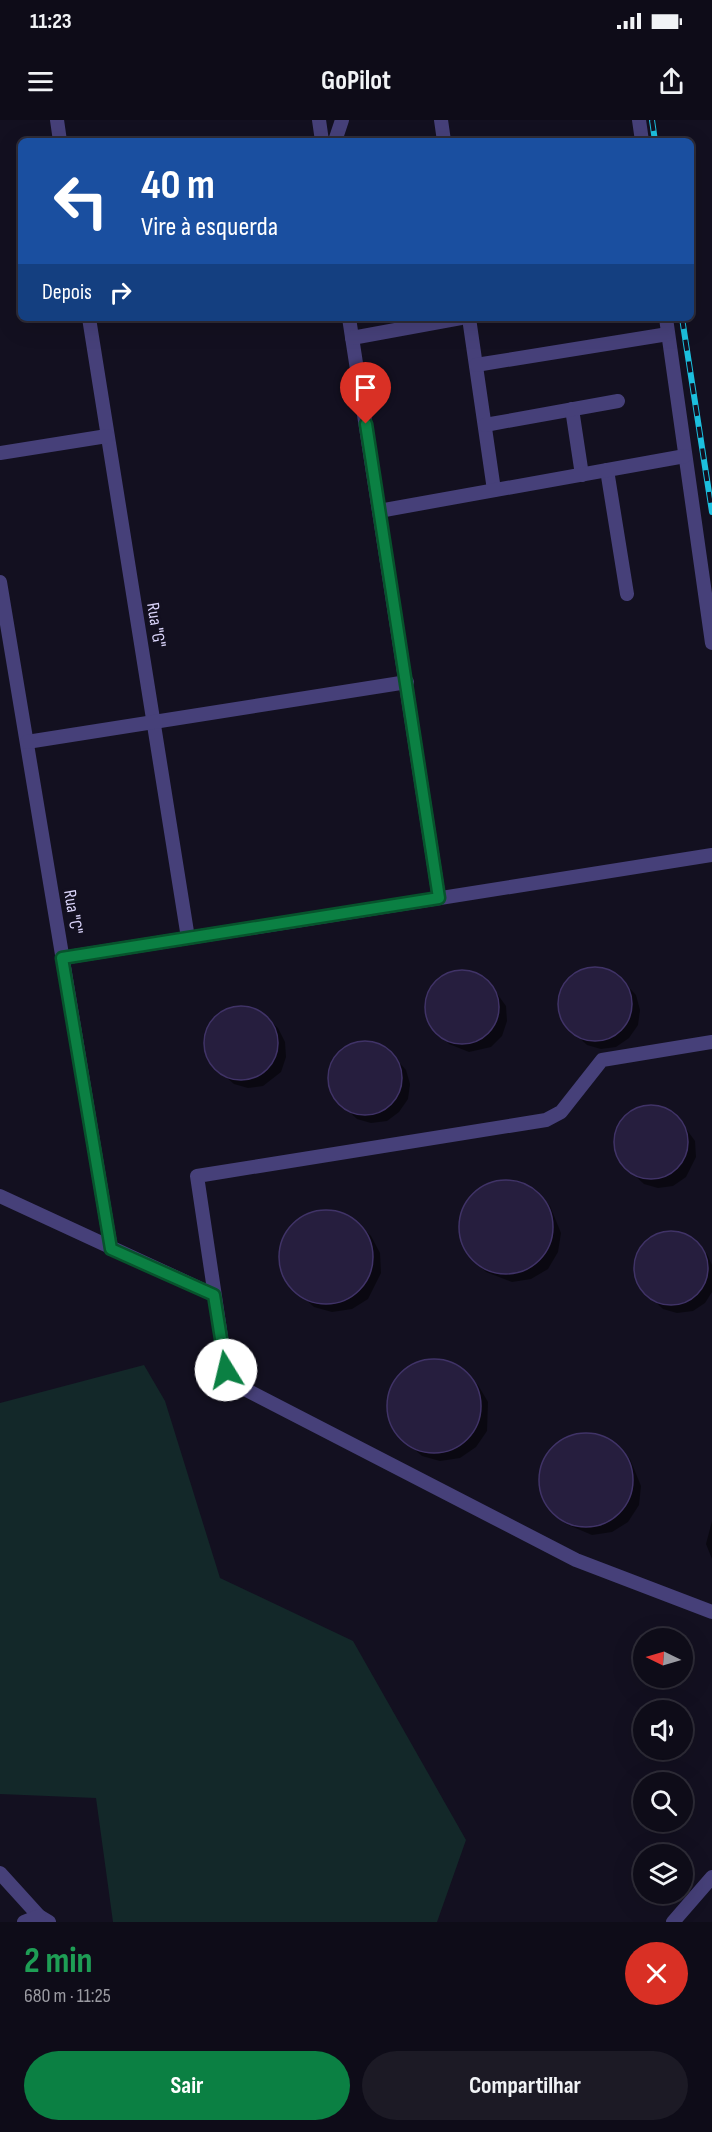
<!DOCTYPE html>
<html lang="pt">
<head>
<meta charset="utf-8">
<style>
  :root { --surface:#0e0c18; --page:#1c1a25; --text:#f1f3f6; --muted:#9b9ba2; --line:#2e2c37; --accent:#0b8043 }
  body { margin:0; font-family:"Sofia Sans Condensed",sans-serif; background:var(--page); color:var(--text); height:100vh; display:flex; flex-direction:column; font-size:22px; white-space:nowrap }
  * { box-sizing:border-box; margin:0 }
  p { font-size:20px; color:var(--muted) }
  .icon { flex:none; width:33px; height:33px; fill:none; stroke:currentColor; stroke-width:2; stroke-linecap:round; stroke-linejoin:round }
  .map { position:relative; height:1802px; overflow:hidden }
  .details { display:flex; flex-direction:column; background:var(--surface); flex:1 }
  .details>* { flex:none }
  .hud { position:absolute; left:18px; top:18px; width:676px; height:183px; border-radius:9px; box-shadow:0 6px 24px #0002,0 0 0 2px var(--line); background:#1a4fa0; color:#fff; overflow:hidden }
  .needle { width:39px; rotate:275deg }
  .tools { position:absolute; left:633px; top:1508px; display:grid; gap:12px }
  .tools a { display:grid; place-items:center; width:60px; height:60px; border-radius:50%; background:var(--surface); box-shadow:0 6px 24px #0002,0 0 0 2px var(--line); font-size:30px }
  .pin { position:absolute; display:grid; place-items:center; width:51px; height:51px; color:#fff; margin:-62px -26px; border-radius:50% 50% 50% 0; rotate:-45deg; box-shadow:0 0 6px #0007 }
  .pin .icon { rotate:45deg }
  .me { position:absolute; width:66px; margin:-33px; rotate:351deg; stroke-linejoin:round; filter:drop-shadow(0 0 4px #0008) }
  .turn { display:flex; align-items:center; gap:21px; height:126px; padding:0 24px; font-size:27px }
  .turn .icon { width:78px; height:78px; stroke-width:2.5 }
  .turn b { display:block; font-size:42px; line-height:51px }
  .then { display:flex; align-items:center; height:57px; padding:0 24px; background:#0003; gap:12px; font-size:22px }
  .round { display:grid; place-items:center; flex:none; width:63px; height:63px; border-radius:32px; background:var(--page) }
  .overview { display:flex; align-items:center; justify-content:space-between; height:102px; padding:0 24px }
  h1 { font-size:36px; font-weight:700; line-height:45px; color:#1e9e55 }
  .primary-button { display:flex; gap:12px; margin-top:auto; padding:12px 24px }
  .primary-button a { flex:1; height:69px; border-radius:36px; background:var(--accent); color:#fff; font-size:24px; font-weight:700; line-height:69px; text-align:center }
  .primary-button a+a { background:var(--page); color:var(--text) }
  .status { display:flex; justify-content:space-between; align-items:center; height:42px; padding:0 30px; background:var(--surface); direction:ltr }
  .status svg { height:16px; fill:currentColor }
  header { display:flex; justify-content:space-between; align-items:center; height:78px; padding:0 24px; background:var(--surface); font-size:27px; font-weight:700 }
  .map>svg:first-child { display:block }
  .green { fill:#132829 }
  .shadow { fill:#0007 }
  .building { fill:#261e3e; stroke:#403367; stroke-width:1.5 }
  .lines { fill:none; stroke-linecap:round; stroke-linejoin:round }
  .minor { stroke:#464079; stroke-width:14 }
  .rail-casing { stroke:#1cbfde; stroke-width:6 }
  .rail { stroke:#131020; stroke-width:4; stroke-dasharray:11; stroke-linecap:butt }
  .route-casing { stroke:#07532c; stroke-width:15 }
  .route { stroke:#0b8043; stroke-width:10 }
  .labels { text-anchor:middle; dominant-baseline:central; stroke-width:6; stroke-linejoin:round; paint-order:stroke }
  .street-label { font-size:18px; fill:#dad4fa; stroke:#131020 }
</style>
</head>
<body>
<div class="status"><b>11:23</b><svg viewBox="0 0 49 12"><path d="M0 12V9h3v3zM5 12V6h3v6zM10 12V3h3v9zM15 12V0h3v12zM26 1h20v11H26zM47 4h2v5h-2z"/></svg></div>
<header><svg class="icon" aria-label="menu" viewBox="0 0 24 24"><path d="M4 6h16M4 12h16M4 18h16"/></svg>GoPilot<svg class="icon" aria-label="share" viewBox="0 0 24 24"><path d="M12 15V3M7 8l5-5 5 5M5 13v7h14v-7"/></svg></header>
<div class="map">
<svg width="712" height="1802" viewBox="0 0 712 1802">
  <rect width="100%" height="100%" fill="#131020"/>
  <path class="green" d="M144,1245L165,1281L220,1458L353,1521L466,1720L437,1802H113L96,1678L0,1674V1283Z"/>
  <g class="shadow">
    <path d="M595,848L617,855L636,875L640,890L638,905L629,918L616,927L601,929L587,925L567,906L560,893L559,878L564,865L574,854Z"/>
    <path d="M463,851L478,854L490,864L506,886L507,901L502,916L491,927L469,932L449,924L440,915L430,903L426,889L428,875L436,862L448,854Z"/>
    <path d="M234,887L257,890L278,908L285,922L286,937L281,952L263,966L248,968L234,964L213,946L206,932V918L211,904L221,893Z"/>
    <path d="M365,922L387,929L406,950L410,964L408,979L399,992L387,1001L371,1003L357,999L337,980L330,967L329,953L339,933L351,925Z"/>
    <path d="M652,986L667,990L679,999L695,1021L696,1037L686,1057L673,1066L658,1068L644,1064L623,1045L616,1032V1017L625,997L637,989Z"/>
    <path d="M507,1061L525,1065L541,1077L550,1086L561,1113L558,1132L548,1149L531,1159L512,1162L486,1152L477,1143L465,1128L460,1110L463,1091L473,1075L488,1064Z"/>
    <path d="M327,1091L346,1095L362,1107L371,1116L380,1133L381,1153L368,1179L352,1189L332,1192L314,1187L291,1166L280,1140L283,1121L293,1105L308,1094Z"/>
    <path d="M671,1112L686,1115L698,1125L707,1134L712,1145V1172L705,1183L693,1191L677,1193L663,1189L643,1170L636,1157L635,1143L640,1129L650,1118Z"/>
    <path d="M435,1239L454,1244L469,1256L478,1265L488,1282L487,1311L476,1327L460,1338L440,1341L422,1336L398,1315L390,1298L389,1279L395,1261L408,1248Z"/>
    <path d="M587,1313L606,1318L621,1330L630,1339L641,1366L639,1385L628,1402L612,1412L592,1415L566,1404L545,1381L540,1362L543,1344L553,1328L568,1317Z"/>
    <path d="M712,1401V1439L706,1424Z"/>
  </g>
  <g class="building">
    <circle cx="595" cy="884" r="37"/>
    <circle cx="462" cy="887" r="37"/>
    <circle cx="241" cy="923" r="37"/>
    <circle cx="365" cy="958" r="37"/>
    <circle cx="651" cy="1022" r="37"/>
    <circle cx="506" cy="1107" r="47"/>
    <circle cx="326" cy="1137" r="47"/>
    <circle cx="671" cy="1148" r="37"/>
    <circle cx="434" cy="1286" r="47"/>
    <circle cx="586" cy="1360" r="47"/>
  </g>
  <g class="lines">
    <g class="minor">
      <path d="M57,0L60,21"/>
      <path d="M319,0L322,21"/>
      <path d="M441,0L444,21"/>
      <path d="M639,0L642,21"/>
      <path d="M335,21L342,0"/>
      <path d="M89,198L188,818"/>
      <path d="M349,198L439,778"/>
      <path d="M469,198L494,370"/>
      <path d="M666,198L712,523"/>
      <path d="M352,218L461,198"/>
      <path d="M476,245L668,214"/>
      <path d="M572,289L582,355"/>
      <path d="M485,305L618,281"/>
      <path d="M0,333L107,316"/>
      <path d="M607,350L627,474"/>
      <path d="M379,391L685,336"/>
      <path d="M0,462L111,1129"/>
      <path d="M27,622L407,562"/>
      <path d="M62,838L712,735"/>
      <path d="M712,922L602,940L561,992L546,1000L197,1056L226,1250L233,1263L576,1440L712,1492"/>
      <path d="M0,1076L214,1175"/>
      <path d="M0,1753L39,1796L49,1802"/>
      <path d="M24,1802L39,1796"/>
      <path d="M673,1802L712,1757"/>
    </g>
    <g class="rail-casing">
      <g id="rail">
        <path d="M652,0L655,21"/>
        <path d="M682,198L712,392"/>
      </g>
    </g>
    <use href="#rail" class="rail"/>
  </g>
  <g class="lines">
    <g class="route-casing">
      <path id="route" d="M226,1250L214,1175L111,1129L62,838L439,778L366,304"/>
    </g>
    <use href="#route" class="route"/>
  </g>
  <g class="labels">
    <g class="street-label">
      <text transform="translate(156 505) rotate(81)">Rua "G"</text>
      <text transform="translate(73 792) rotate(81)">Rua "C"</text>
    </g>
  </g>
</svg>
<div class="tools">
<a><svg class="needle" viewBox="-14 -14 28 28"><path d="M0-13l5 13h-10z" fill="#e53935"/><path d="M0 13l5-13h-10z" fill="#9b9ba2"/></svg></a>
<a><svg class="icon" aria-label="sound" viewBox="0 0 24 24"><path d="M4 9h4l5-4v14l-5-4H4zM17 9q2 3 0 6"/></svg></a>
<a><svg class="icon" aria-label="search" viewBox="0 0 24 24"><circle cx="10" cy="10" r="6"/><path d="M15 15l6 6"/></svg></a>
<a><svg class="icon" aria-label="layers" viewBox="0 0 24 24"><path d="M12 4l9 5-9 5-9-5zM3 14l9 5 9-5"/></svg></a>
</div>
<div class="pin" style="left:366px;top:304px;background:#d93025"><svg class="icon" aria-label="arrive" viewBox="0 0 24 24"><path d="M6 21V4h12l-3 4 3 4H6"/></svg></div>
<svg class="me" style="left:226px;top:1250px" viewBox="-20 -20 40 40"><circle r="19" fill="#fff"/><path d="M0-13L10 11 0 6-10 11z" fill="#0b8043"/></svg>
<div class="hud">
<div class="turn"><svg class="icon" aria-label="left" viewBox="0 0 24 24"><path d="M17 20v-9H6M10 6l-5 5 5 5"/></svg><div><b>40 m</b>Vire à esquerda</div></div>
<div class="then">Depois<svg class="icon" aria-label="right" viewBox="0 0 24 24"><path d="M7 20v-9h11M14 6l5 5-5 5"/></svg></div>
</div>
</div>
<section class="details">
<div class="overview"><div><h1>2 min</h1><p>680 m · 11:25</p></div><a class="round" style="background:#d93025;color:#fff"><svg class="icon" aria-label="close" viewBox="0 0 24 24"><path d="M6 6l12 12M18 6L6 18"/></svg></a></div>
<div class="primary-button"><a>Sair</a><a>Compartilhar</a></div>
</section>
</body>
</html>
